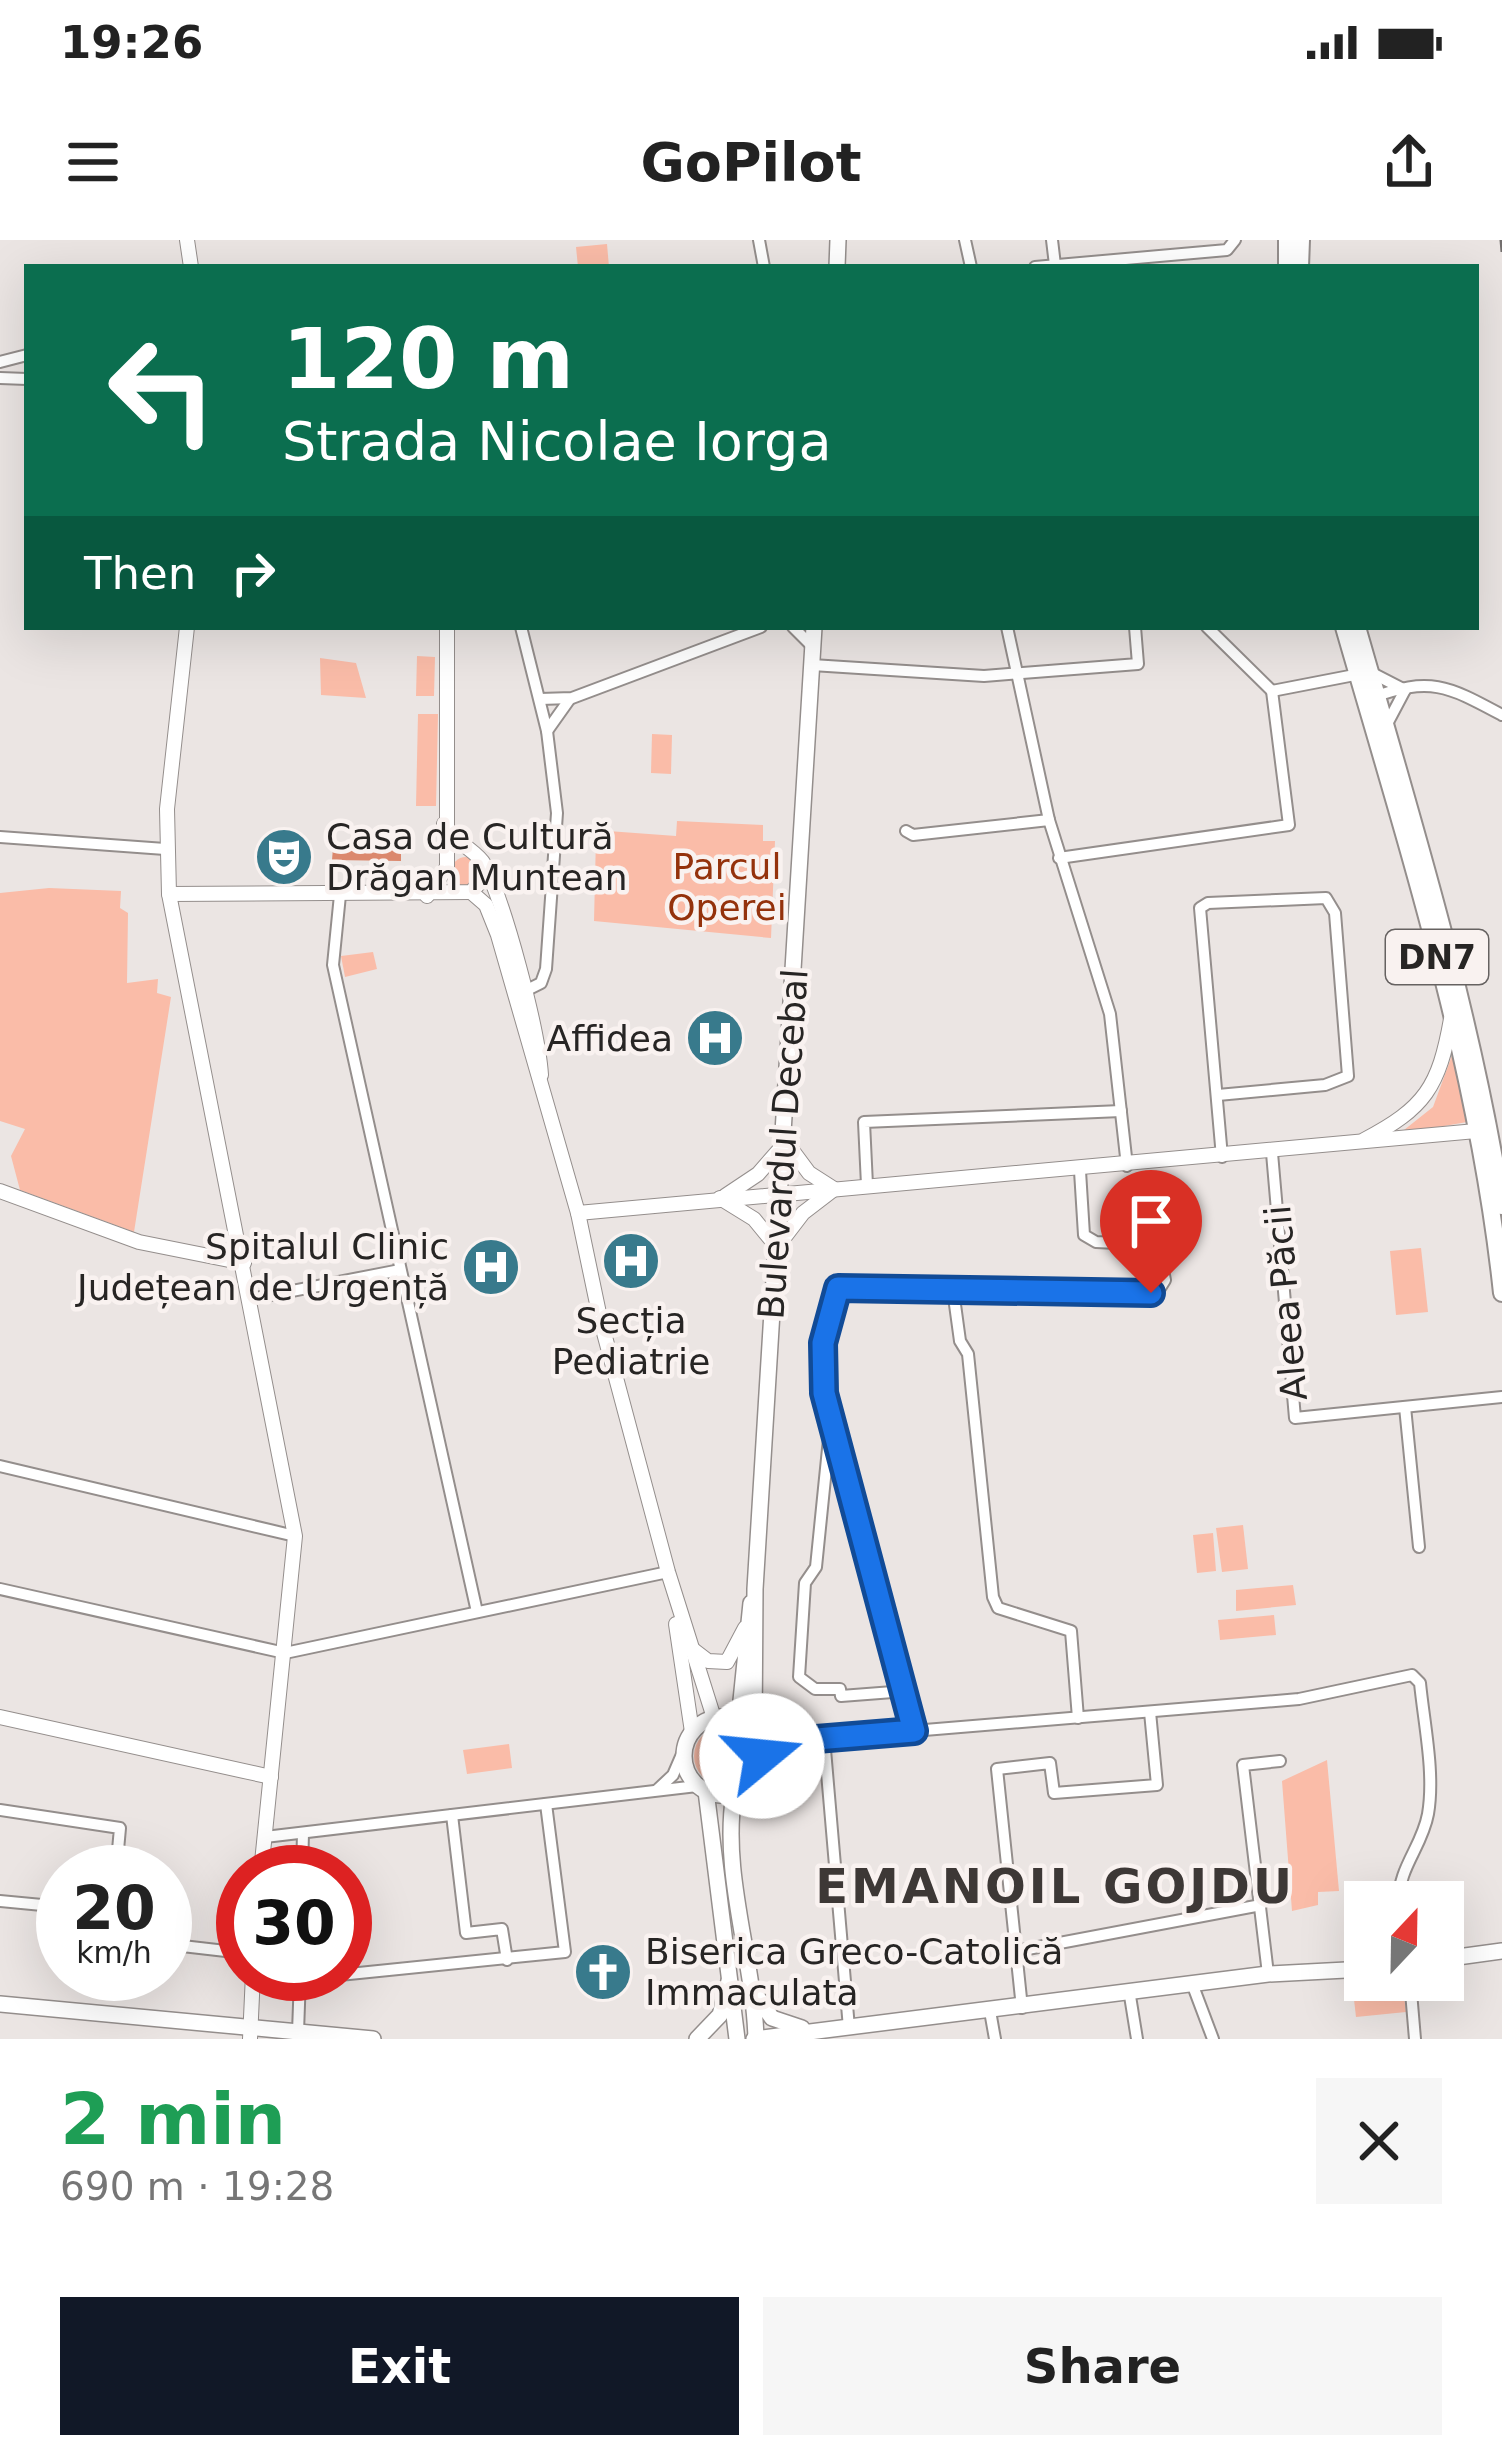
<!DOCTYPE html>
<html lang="en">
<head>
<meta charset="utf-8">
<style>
  :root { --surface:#fff; --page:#f6f6f6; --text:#222; --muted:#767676; --accent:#111827 }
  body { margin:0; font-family:"DejaVu Sans",sans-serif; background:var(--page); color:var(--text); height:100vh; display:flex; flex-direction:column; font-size:45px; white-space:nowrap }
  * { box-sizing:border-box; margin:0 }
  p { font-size:39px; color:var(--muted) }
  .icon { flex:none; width:66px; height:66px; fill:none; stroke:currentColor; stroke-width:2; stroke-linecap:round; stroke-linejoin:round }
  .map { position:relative; height:1799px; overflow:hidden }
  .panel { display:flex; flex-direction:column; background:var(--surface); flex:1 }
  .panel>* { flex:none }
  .top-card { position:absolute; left:24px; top:24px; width:1455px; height:366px; border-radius:0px; box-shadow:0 12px 48px #0002; background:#0b6e4f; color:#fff; overflow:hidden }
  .needle { width:78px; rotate:22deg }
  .buttons { position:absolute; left:1344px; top:1641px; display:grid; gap:24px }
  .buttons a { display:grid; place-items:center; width:120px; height:120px; border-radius:0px; background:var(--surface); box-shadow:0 12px 48px #0002; font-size:60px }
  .speed { position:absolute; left:36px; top:1605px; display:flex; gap:24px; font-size:60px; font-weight:700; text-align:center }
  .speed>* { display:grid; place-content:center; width:156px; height:156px; border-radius:50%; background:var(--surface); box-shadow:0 12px 48px #0002; line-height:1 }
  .speed small { font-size:30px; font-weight:400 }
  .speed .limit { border:18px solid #d22; background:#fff; color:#111 }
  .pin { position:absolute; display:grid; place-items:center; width:102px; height:102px; color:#fff; margin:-123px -51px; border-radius:50% 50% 50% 0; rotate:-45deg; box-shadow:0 0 12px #0007 }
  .pin .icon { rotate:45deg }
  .me { position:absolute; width:132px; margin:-66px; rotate:73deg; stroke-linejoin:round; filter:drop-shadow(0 0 9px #0008) }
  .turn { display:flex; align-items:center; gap:42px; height:252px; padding:0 60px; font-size:54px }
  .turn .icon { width:156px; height:156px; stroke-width:2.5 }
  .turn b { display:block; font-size:84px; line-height:102px }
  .then { display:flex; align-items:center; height:114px; padding:0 60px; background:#0003; gap:24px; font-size:45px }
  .round { display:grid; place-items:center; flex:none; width:126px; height:126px; border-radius:0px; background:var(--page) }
  .headline { display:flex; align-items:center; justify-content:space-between; height:204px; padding:0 60px }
  h1 { font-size:72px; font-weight:700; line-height:90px; color:#1e9e55 }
  .action { display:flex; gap:24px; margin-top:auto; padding:24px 60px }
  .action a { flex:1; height:138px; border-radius:0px; background:var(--accent); color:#fff; font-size:48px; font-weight:700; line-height:138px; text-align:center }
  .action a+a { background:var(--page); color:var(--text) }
  .status { display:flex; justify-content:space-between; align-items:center; height:84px; padding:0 60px; background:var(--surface); direction:ltr }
  .status svg { height:33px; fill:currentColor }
  header { display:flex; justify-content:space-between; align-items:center; height:156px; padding:0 60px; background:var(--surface); font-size:54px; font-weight:700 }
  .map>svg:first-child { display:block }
  .green { fill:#fabca8 }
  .water { fill:#db886d }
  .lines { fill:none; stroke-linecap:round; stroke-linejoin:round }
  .minor-casing { stroke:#948e8c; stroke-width:14 }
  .tertiary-casing { stroke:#948e8c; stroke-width:16 }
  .secondary-casing { stroke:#948e8c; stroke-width:18 }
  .primary-casing { stroke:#948e8c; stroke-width:20 }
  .minor { stroke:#fff; stroke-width:10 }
  .tertiary { stroke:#fff; stroke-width:14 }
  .secondary { stroke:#fff; stroke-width:15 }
  .primary { stroke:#fff; stroke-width:16 }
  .rail { stroke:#736f6e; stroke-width:3; stroke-dasharray:21 21; stroke-linecap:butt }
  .route-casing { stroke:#114b97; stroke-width:30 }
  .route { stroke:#1a73e8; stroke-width:21 }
  .labels { text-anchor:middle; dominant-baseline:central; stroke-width:9; stroke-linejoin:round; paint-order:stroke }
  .shield { fill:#f9f2f0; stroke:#666261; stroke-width:3 }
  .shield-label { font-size:33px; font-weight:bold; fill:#272524 }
  .poi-label { font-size:36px; fill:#272524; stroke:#f9f2f0; text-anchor:start }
  .park-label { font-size:36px; fill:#94320c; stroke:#f9f2f0 }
  .street-label { font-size:36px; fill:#272524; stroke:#f9f2f0 }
  .district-label { font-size:48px; font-weight:bold; letter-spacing:3px; fill:#3d3836; stroke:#f9f2f0 }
</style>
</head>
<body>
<div class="status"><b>19:26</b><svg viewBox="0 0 49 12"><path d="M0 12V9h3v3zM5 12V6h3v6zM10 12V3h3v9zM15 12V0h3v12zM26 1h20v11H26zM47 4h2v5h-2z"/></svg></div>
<header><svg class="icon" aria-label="menu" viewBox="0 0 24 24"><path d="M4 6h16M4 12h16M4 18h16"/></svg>GoPilot<svg class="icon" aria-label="share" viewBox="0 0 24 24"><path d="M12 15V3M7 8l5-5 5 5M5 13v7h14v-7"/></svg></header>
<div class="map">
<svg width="1502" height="1799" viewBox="0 0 1502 1799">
  <rect width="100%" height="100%" fill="#ebe5e3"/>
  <g class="green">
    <path d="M607,4L609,27H578L576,7Z"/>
    <path d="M417,416L435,417L434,456H416Z"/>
    <path d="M320,418L356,423L366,458L321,455Z"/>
    <path d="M418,474H438L436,566H416Z"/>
    <path d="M652,494L672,495L671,534L651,533Z"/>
    <path d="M677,581L763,585V601H775L771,698L594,681L596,597L608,591L676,596Z"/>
    <circle cx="466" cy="632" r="15"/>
    <path d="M49,648L121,651L120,668L128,673L127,743L158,739L157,753L171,757L134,992L20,950L11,916L25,889L0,881V653Z"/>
    <path d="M373,712L377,729L345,737L341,716Z"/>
    <path d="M1454,810L1467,882L1399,894L1433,867Z"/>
    <path d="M1421,1008L1428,1072L1396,1075L1390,1011Z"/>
    <path d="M1243,1285L1248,1329L1222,1332L1216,1288Z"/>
    <path d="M1213,1293L1216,1331L1197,1333L1193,1295Z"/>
    <path d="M1293,1345L1296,1365L1236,1371V1350Z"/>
    <path d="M1274,1375L1276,1395L1220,1400L1218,1380Z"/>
    <circle cx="723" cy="1516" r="29"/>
    <path d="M509,1504L512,1528L467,1534L463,1510Z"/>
    <path d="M1327,1520L1339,1651L1318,1652V1665L1292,1671L1282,1541Z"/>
    <path d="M1402,1740L1406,1772L1356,1777L1352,1742Z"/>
  </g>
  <g class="water">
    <path d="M333,608L401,609V621L332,620Z"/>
    <circle cx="723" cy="1516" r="16"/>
  </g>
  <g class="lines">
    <g class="minor-casing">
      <g id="minor">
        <path d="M759,0L764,27"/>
        <path d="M965,0L971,27"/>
        <path d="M1052,0L1055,25"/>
        <path d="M1035,27L1227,10L1235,0"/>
        <path d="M0,122L27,115"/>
        <path d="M0,138L27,139"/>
        <path d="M521,387L547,491L557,573L546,729L541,743L523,752"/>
        <path d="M793,387L812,406"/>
        <path d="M1007,387L1049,580L1110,774L1127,926"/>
        <path d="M1207,387L1272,451L1370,432L1405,450"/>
        <path d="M812,425L984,436L1138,424L1135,387"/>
        <path d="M1371,458C1431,436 1448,446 1502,475"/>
        <path d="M540,459L572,458L761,387"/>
        <path d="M1387,484L1405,450"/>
        <path d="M547,491L569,460"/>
        <path d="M906,591L913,595L1049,580"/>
        <path d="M0,597L165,609"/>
        <path d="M1059,618L1289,585L1272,451"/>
        <path d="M340,655L333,725L477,1372"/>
        <path d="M1218,855L1325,845L1348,836L1335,673L1326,658L1208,663L1200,668L1222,917"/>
        <path d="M1272,913L1295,1178L1502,1157"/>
        <path d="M867,945L864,882L1121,871"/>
        <path d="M953,1050L960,1101L968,1114L993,1357L998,1368L1071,1391L1078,1478"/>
        <path d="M251,1059L400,1030"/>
        <path d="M1405,1167L1419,1307"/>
        <path d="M830,1189L816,1327L805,1343L799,1437L815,1449H840L841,1456L906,1451"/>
        <path d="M0,1226L295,1296"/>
        <path d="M0,1349L285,1413L668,1332"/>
        <path d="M913,1491L824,1153L823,1103L834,1055L847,1046L1124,1056L1160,1048L1165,1040L1158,1005L1096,1002L1084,995L1080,931"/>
        <path d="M754,1492L789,1500"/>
        <path d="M824,1498L849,1788"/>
        <path d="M762,1516L792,1501L1299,1459L1412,1435L1420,1443C1424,1484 1435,1533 1428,1574C1422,1607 1398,1628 1399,1662"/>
        <path d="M657,1550L673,1535L686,1505"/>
        <path d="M0,1570L120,1588L116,1632"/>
        <path d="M452,1575L466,1693L502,1689L507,1720"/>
        <path d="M265,1597L697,1546"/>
        <path d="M302,1632L303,1593"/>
        <path d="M0,1661L63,1667"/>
        <path d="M165,1704L243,1713"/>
        <path d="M1017,1711L1261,1665"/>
        <path d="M1268,1734L1243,1525L1280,1521"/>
        <path d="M300,1739L565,1712L546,1564"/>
        <path d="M1410,1740L1415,1799"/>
        <path d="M1193,1746L1213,1799"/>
        <path d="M1130,1756L1137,1799"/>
        <path d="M1022,1768L997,1529L1050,1523L1054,1553L1157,1545L1150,1472"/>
        <path d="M990,1771L995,1799"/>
        <path d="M298,1792L300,1737"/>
      </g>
    </g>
    <g class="tertiary-casing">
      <g id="tertiary">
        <path d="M187,0L191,27"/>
        <path d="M187,387L167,569L169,654L295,1296L261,1632"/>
        <path d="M444,584C454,602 478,612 484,624C505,664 538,789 541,835"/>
        <path d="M471,652L486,665L498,695L578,973L600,1078L668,1332L714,1478"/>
        <path d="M169,654L471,652L486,636"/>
        <path d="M427,656L447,627V387"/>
        <path d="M1364,900C1425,868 1439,847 1451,779"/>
        <path d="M0,951L139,1002L244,1023"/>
        <path d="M725,956L758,934L786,902L809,933L834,949"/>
        <path d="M720,958L754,979L777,1007L803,973L833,950"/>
        <path d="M578,973L1487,890"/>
        <path d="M676,1384L692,1492"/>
        <path d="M691,1408L708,1421L727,1422L745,1388"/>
        <path d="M0,1477L271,1537"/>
        <path d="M250,1799L253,1734"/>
      </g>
    </g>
    <g class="secondary-casing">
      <g id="secondary">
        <path d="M837,27L838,0"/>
        <circle cx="723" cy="1516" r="39"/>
        <path d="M739,1480L751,1363"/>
        <path d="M754,1492L755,1349L814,387"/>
        <path d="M706,1551L737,1799"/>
        <path d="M734,1554C721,1634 754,1719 756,1799"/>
        <path d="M1443,1719L1502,1711"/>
        <path d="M756,1755L772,1778L802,1788"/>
        <path d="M0,1764L373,1799"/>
        <path d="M697,1799L720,1775L729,1741"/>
        <path d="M754,1799L1268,1734L1365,1729"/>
      </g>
    </g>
    <g class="primary-casing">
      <g id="primary">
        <path d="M1287,27V0"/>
        <path d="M1300,27L1301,0"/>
        <path d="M1344,387C1407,606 1478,826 1502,1053"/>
        <path d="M1357,387C1412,579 1471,769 1502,966"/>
      </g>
    </g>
    <use href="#minor" class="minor"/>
    <use href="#tertiary" class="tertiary"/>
    <use href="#secondary" class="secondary"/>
    <use href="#primary" class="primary"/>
    <path class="rail" d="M1501,0L1502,12"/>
  </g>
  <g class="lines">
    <g class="route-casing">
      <path id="route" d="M762,1516L792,1501L914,1491L824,1153L823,1103L838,1048L1151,1053"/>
    </g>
    <use href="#route" class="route"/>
  </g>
  <defs>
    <g id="theatre-disc" transform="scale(3)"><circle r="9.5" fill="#387a8c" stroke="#f9f2f0"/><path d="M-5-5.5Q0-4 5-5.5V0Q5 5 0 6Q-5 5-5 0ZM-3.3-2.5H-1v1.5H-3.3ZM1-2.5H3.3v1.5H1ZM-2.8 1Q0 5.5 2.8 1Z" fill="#fff"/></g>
    <g id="hospital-disc" transform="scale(3)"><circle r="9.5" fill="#387a8c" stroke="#f9f2f0"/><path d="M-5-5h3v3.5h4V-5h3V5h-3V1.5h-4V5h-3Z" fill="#fff"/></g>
    <g id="church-disc" transform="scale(3)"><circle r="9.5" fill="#387a8c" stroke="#f9f2f0"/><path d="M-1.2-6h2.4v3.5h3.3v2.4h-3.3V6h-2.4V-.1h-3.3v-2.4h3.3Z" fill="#fff"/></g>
  </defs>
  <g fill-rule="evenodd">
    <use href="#theatre-disc" x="284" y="617"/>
    <use href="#hospital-disc" x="715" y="798"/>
    <use href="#hospital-disc" x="631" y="1021"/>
    <use href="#hospital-disc" x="491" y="1027"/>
    <use href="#church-disc" x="603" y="1732"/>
  </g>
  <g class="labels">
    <rect class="shield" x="1386" y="690" width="102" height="54" rx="9"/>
    <g class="shield-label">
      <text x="1437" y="717">DN7</text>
    </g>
    <g class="poi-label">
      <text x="326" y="596">Casa de Cultură<tspan x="326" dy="41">Drăgan Muntean</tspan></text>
      <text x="673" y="798" text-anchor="end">Affidea</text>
      <text x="449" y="1006" text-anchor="end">Spitalul Clinic<tspan x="449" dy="41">Județean de Urgență</tspan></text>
      <text x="631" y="1080" text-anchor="middle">Secția<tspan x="631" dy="41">Pediatrie</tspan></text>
      <text x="645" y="1711">Biserica Greco-Catolică<tspan x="645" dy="41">Immaculata</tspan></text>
    </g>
    <g class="park-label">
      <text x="727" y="626">Parcul<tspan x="727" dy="41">Operei</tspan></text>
    </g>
    <g class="street-label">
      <text transform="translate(783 904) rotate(-86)">Bulevardul Decebal</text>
      <text transform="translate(1286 1063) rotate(-95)">Aleea Păcii</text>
    </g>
    <g class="district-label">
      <text x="1055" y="1646">EMANOIL GOJDU</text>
    </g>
  </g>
</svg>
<div class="buttons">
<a><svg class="needle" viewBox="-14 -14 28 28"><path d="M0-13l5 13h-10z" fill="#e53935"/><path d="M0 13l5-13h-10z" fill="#767676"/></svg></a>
</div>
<div class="speed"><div>20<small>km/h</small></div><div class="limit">30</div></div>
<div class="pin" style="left:1151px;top:1053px;background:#d93025"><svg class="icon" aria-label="arrive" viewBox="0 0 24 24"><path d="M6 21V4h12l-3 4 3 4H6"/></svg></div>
<svg class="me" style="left:762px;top:1516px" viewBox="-20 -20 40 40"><circle r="19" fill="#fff"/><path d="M0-13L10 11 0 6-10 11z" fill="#1a73e8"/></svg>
<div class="top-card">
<div class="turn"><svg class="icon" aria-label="left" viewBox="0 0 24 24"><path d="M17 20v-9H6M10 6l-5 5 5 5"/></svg><div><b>120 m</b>Strada Nicolae Iorga</div></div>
<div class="then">Then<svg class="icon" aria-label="right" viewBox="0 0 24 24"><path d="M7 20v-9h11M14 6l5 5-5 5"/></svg></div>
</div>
</div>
<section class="panel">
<div class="headline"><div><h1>2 min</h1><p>690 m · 19:28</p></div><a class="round"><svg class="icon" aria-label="close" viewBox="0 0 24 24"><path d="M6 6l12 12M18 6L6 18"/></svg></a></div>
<div class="action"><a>Exit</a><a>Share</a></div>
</section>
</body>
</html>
